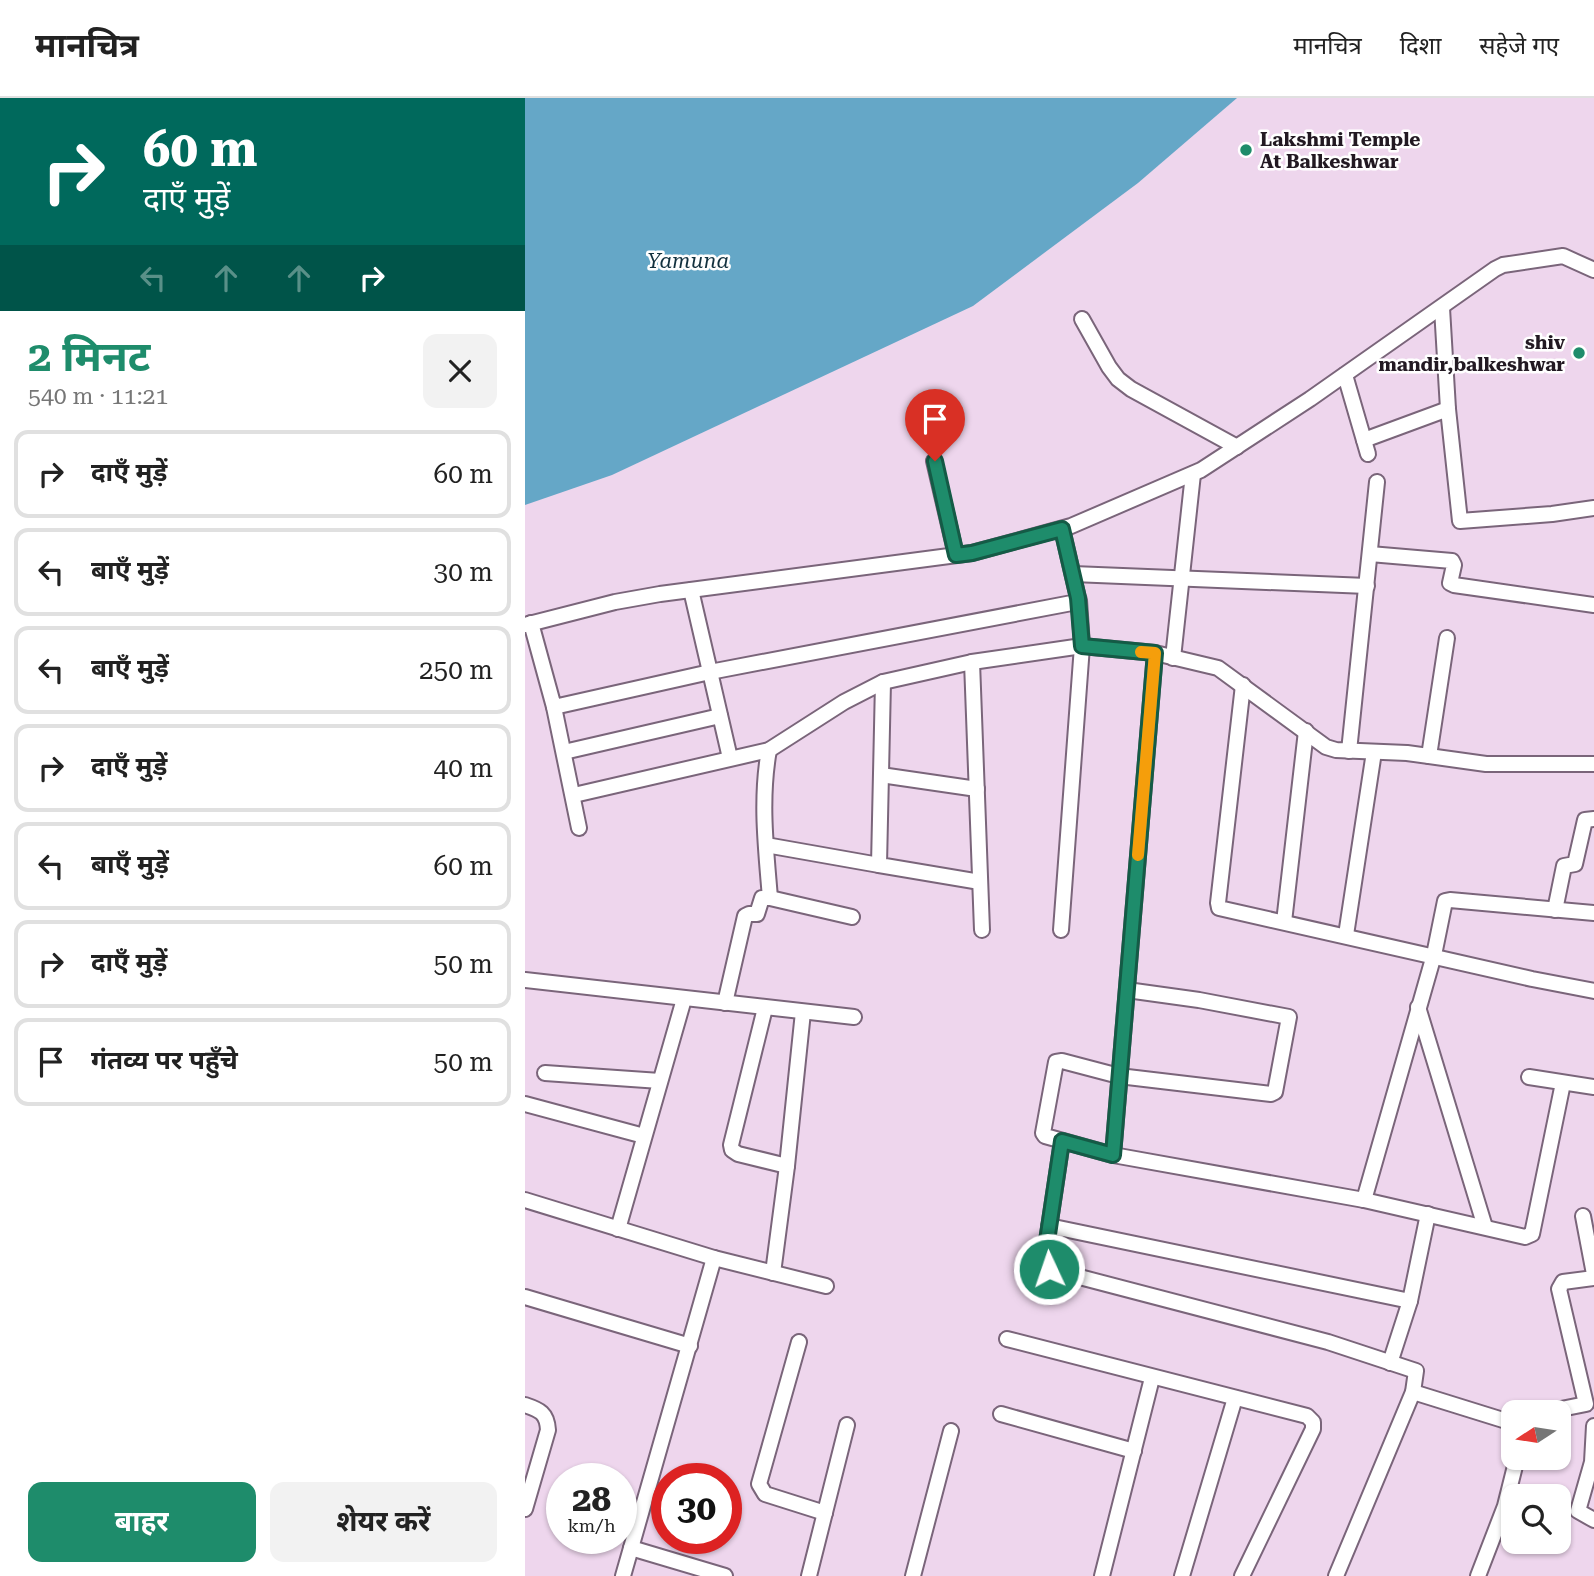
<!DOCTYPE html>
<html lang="hi">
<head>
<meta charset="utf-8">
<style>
  :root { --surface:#fff; --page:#f2f2f2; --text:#222; --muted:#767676; --line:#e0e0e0; --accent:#1e8c6b }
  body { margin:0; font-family:"Roboto Serif","Noto Sans Devanagari",serif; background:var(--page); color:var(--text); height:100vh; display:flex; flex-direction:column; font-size:26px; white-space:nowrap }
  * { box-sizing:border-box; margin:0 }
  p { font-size:23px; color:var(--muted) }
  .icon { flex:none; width:38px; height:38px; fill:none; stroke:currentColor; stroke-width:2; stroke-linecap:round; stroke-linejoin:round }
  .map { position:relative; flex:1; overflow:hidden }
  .drawer { display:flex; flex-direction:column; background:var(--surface); width:525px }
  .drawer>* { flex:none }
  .banner { background:#00695c; color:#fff; overflow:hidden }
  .needle { width:46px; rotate:258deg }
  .controls { position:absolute; left:976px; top:1302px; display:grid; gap:14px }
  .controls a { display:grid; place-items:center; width:70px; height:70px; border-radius:14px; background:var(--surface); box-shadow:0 2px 5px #0004; font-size:35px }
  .speed { position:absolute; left:21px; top:1365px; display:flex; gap:14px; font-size:35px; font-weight:700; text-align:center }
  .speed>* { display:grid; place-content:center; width:91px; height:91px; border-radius:50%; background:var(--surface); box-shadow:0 2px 5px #0004; line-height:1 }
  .speed small { font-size:18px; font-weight:400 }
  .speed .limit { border:10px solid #d22; background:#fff; color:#111 }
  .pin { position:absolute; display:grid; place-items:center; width:60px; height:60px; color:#fff; margin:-72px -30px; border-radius:50% 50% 50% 0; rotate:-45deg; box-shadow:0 0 7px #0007 }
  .pin .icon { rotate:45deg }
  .me { position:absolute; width:77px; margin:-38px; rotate:357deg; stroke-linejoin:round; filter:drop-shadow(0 0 5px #0008) }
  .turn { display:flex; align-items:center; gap:24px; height:147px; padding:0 28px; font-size:32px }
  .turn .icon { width:91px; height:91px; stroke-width:2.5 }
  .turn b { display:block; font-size:49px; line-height:60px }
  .lanes { display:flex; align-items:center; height:66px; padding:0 28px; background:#0003; justify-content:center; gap:35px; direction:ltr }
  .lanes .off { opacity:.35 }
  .round { display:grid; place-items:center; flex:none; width:74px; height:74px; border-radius:14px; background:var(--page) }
  .headline { display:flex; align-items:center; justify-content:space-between; height:119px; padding:0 28px }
  h1 { font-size:42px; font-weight:700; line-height:52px; color:var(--accent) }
  .button { display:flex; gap:14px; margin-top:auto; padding:14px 28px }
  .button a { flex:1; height:80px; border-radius:14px; background:var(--accent); color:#fff; font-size:28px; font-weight:700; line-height:80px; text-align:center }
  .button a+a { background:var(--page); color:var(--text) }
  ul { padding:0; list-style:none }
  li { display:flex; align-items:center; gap:21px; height:88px; margin:0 14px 10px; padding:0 14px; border:4px solid var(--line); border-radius:14px }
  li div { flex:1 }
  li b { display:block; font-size:26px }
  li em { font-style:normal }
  header { display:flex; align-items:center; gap:42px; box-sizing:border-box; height:98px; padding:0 35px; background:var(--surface); border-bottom:2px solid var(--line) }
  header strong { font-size:33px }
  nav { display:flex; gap:38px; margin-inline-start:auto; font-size:24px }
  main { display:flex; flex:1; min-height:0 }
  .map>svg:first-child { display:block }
  .water { fill:#65a7c7 }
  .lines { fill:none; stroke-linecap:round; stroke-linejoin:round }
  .minor-casing { stroke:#7a657a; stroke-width:18 }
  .minor { stroke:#fff; stroke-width:14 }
  .route-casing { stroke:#145b46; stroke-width:18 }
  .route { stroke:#1e8c6b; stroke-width:12 }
  .slow { stroke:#f59e0b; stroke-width:12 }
  .poi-dot { fill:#1e8c6b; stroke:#fff; stroke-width:2.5 }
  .labels { text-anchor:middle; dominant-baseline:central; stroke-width:5; stroke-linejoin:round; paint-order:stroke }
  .poi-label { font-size:19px; font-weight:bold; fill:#221922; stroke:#fff; text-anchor:start }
  .water-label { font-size:21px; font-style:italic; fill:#12313f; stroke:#fff }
</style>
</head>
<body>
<header>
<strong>मानचित्र</strong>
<nav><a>मानचित्र</a><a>दिशा</a><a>सहेजे गए</a></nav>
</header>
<main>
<section class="drawer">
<div class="banner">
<div class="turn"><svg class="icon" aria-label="right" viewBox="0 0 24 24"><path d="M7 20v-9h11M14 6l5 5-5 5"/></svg><div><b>60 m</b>दाएँ मुड़ें</div></div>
<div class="lanes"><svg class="icon off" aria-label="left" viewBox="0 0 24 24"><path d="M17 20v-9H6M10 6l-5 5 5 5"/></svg><svg class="icon off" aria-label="ahead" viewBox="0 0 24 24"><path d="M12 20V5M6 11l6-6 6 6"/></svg><svg class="icon off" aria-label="ahead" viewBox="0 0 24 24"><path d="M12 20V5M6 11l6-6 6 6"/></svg><svg class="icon" aria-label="right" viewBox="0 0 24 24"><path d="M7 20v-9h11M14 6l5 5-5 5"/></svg></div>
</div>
<div class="headline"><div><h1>2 मिनट</h1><p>540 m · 11:21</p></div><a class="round"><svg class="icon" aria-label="close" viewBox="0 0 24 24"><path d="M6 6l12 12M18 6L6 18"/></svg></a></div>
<ul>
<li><svg class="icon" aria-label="right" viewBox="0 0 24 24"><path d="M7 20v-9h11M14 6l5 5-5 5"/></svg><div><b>दाएँ मुड़ें</b></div><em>60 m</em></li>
<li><svg class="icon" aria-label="left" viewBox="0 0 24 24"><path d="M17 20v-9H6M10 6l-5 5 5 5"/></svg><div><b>बाएँ मुड़ें</b></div><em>30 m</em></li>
<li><svg class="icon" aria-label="left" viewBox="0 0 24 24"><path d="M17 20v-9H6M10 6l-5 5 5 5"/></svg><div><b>बाएँ मुड़ें</b></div><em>250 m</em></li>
<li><svg class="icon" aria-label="right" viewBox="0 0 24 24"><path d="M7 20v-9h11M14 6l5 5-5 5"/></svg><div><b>दाएँ मुड़ें</b></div><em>40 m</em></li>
<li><svg class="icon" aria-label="left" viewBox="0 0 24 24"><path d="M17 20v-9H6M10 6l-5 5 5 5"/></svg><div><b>बाएँ मुड़ें</b></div><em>60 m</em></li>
<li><svg class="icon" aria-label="right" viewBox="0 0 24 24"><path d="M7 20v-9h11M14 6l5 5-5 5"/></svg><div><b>दाएँ मुड़ें</b></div><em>50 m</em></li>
<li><svg class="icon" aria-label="arrive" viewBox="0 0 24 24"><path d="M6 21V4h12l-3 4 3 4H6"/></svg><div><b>गंतव्य पर पहुँचे</b></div><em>50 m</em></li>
</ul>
<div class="button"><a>बाहर</a><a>शेयर करें</a></div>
</section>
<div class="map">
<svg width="1069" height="1478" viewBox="0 0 1069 1478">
  <rect width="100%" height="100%" fill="#eed6ed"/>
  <path class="water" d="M0,0H712L613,85L448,208L87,377L0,407Z"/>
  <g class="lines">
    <g class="minor-casing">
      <g id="minor">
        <path d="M917,210L923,311L935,423L1027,416L1069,410"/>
        <path d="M557,221L584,269L593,281L606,291L712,349"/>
        <path d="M820,277L843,356"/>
        <path d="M839,342L923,311"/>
        <path d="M409,363L431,457"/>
        <path d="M845,456L927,463L929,467L925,485L929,487L1069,507"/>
        <path d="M548,476L842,488"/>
        <path d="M166,492L205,660"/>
        <path d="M6,525L29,609L185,574L552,504L553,500L537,431"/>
        <path d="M0,527L90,504L135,496L447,455L546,428L676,372L785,301L970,171L978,167L1038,158L1069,172"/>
        <path d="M648,560L668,376"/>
        <path d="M447,564L457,832"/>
        <path d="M358,584L354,767L455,784"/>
        <path d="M718,587L693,805L694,810L1007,881L1069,893"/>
        <path d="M29,609L54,730"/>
        <path d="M244,652C235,702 241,750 245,800"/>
        <path d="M824,653L852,384"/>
        <path d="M39,654L195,618"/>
        <path d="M904,658L922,540"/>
        <path d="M356,677L452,691"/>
        <path d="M49,697L244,652L319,604L358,584L447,564L557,548L630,555L693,570L801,649L811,652L882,655L961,666H1069"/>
        <path d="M241,747L354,767"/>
        <path d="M1030,812L1039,768L1050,766L1060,722L1069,721"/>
        <path d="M759,824L781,633"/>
        <path d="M536,832L557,548L554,502"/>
        <path d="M821,837L849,654"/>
        <path d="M0,882L329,919"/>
        <path d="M602,892L674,902L764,919L750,994L746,996L594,978L537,963L531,964L518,1035L520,1038L588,1057L839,1102L1000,1139L1007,1136L1038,985"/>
        <path d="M200,905L220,818L224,816H232L237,800H245L327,819"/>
        <path d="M893,909L960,1129"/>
        <path d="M240,910L206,1047L207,1052L213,1056L262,1068"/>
        <path d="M20,975L135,983"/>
        <path d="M1004,979L1069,989"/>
        <path d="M0,1006L119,1038"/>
        <path d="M537,1043L519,1163L524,1171L803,1244L891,1273L888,1294L811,1478"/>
        <path d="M588,1057L630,555"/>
        <path d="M0,1102L189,1160L301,1188"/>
        <path d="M839,1102L909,857L920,803L925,802L1069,815"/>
        <path d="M1058,1118L1069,1176"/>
        <path d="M524,1128L885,1203"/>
        <path d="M93,1131L159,901"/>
        <path d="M248,1175L262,1068L278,914"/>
        <path d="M0,1199L165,1248"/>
        <path d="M482,1241L782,1318L788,1324V1331L717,1478"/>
        <path d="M274,1244L234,1386L240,1396L300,1415"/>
        <path d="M865,1265L885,1203L903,1116"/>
        <path d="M888,1294L978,1322L989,1320"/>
        <path d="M0,1307C15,1312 22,1315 23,1332L0,1411"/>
        <path d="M1021,1314L1061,1306L1034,1191L1038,1184L1069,1180"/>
        <path d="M476,1316L609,1353"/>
        <path d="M1069,1328L1067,1364L1053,1413L1069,1422"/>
        <path d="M106,1450L200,1478"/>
        <path d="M98,1478L189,1160"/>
        <path d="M284,1478L322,1327"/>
        <path d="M388,1478L426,1333"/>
        <path d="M577,1478L627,1280"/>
        <path d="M657,1478L710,1300"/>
        <path d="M953,1478L980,1408L992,1360"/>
      </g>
    </g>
    <use href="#minor" class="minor"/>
  </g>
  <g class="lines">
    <g class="route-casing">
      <path id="route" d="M410,363L431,457L447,455L537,431L553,500L557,548L630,555L588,1057L537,1043L519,1163L524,1171"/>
    </g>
    <use href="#route" class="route"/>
    <path class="slow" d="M613,757L630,555L616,554"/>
  </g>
  <g class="poi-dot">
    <circle cx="721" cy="52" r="7"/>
    <circle cx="1054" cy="255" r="7"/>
  </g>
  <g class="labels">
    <g class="poi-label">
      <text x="735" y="41">Lakshmi Temple<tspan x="735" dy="22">At Balkeshwar</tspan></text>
      <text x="1040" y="244" text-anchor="end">shiv<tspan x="1040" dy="22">mandir,balkeshwar</tspan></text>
    </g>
    <g class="water-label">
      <text x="163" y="163">Yamuna</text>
    </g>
  </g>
</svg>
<div class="controls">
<a><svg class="needle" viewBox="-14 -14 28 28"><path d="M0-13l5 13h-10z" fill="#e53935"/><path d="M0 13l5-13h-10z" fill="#767676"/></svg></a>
<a><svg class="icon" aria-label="search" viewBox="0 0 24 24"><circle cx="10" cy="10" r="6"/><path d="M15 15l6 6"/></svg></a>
</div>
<div class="speed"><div>28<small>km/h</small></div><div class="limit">30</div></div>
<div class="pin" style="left:410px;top:363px;background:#d93025"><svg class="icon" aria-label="arrive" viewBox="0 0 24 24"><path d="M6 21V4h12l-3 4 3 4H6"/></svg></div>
<svg class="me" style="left:524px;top:1171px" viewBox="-20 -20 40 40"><circle r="17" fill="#1e8c6b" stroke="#fff" stroke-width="3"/><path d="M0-11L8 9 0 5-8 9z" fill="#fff"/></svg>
</div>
</main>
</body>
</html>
